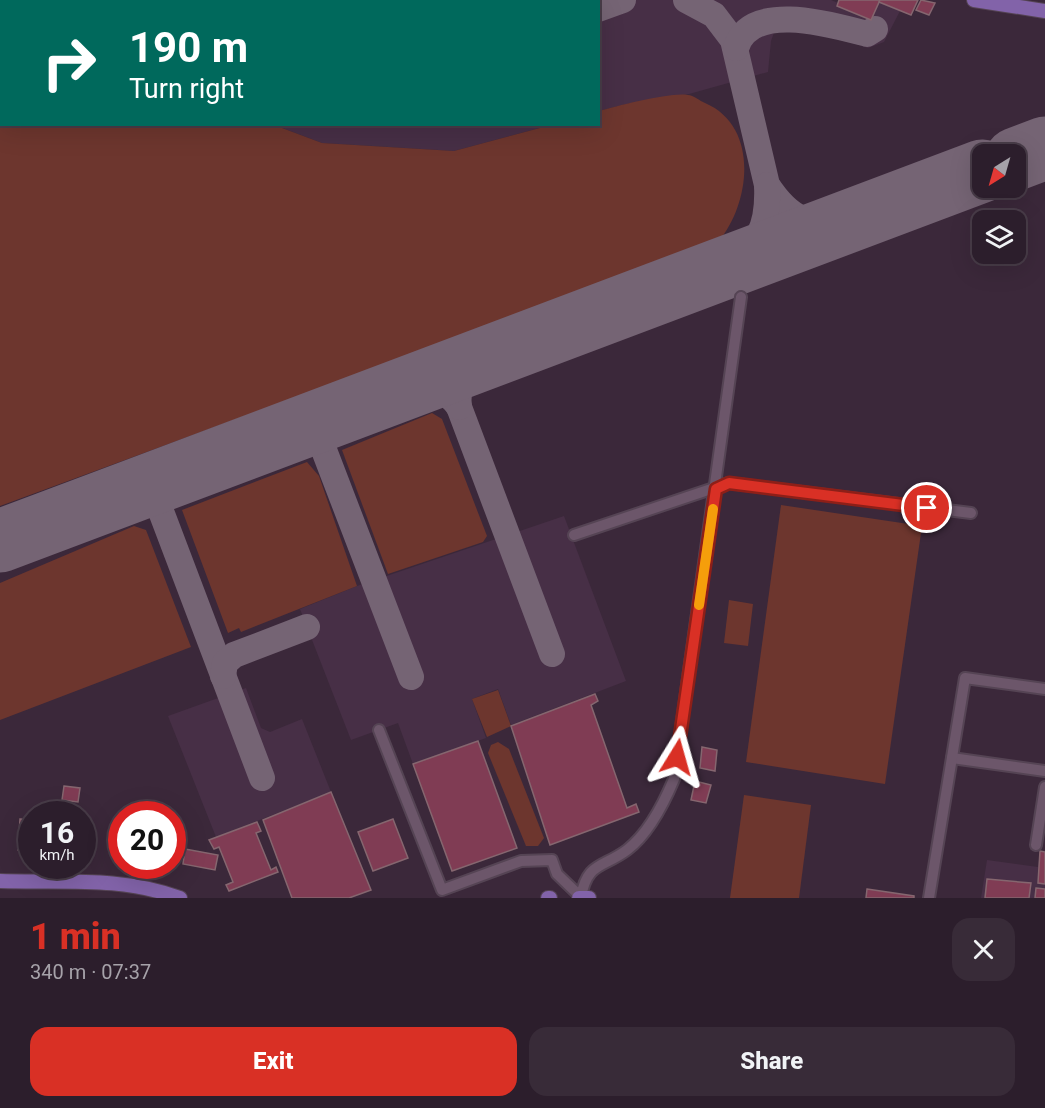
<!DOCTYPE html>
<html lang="en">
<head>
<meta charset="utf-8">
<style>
  :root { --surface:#2c1e2c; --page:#382b38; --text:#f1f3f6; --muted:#a6a2a9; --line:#483c48; --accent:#d93025 }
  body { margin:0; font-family:Roboto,sans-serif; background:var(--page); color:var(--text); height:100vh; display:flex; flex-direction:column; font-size:22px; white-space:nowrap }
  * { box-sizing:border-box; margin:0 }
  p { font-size:20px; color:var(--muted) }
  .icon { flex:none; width:33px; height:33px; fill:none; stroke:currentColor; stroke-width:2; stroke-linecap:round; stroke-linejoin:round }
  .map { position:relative; height:898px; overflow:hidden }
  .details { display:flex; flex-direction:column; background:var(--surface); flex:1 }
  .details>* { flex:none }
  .top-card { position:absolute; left:0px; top:0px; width:600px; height:126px; box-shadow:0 6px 24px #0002,0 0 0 2px var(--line); background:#00695c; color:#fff; overflow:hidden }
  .needle { width:39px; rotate:217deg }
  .controls { position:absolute; left:972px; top:144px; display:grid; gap:12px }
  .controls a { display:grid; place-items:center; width:54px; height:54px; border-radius:12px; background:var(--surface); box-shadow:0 6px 24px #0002,0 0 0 2px var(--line); font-size:30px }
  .speed { position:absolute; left:18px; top:801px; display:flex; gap:12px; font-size:30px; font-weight:700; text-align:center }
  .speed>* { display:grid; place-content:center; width:78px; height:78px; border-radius:50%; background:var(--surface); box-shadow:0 6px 24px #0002,0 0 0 2px var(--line); line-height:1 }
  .speed small { font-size:15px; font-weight:400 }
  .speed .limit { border:9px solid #d22; background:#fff; color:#111 }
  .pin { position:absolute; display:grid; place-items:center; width:51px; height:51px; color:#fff; margin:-26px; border:3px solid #fff; border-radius:50%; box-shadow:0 2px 6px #0007 }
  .me { position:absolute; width:66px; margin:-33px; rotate:8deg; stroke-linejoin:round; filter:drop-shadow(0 0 4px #0008) }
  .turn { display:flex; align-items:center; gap:21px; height:126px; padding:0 30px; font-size:27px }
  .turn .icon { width:78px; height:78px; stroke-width:2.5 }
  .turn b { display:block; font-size:42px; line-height:51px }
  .round { display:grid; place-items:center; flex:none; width:63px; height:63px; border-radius:18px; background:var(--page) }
  .headline { display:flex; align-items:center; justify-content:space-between; height:102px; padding:0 30px }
  h1 { font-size:36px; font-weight:800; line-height:45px; color:var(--accent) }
  .cta { display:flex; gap:12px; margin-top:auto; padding:12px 30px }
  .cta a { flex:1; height:69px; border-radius:18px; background:var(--accent); color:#fff; font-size:24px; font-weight:800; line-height:69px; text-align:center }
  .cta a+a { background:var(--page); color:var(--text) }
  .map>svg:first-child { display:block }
  .built { fill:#472f46 }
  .green { fill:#6d362e }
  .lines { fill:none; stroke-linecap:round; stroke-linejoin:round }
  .taxiway { stroke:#756474; stroke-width:26 }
  .runway { stroke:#756474; stroke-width:63 }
  .building { fill:#803c54; stroke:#85666f; stroke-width:1.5 }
  .minor-casing { stroke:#554454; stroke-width:14 }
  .major-casing { stroke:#554454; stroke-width:16 }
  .minor { stroke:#6c566a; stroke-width:10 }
  .major { stroke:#8263a9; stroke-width:14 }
  .route-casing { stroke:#8d1f18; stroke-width:15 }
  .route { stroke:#d93025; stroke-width:10 }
  .slow { stroke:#f59e0b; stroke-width:10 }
</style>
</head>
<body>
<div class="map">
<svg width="1045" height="898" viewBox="0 0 1045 898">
  <rect width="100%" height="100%" fill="#3b283a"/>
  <g class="built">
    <path d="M0,0H222L229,1L2,2L1,73Z"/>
    <path d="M433,0H831L838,3L837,6L871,20L879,2L900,11L884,42L868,48L779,19L771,41L768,72L689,94L631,103L599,111L598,2Z"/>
    <path d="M274,125H551L454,151L322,143Z"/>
    <path d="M564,516L626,681L511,725L498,689L472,699L486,738L413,764L398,723L351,740L300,609L357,586Z"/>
    <path d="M246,688L261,728L270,732L302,719L331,792L216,837L168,716Z"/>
    <path d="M1040,851H1045V898H981L987,860L1038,867Z"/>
  </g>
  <g class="green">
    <path d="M0,73L2,124L274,125L322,143L454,151L551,125L598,124L599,111C618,106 670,92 688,95C693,95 700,101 705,103C759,126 751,202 719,241L0,506Z"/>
    <path d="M432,413L442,419L487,536L483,542L388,574L342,450Z"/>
    <path d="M307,462L319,476L357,586L241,632L239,628L228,633L182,510Z"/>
    <path d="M781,505L922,526L885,784L746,762Z"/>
    <path d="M134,526L146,530L191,647L0,720V583Z"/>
    <path d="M729,600L753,604L748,646L724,643Z"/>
    <path d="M498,690L511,726L487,737L472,699Z"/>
    <path d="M498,742L509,749L544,838L538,846H526L488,753L491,745Z"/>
    <path d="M744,795L811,805L799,898H730Z"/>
  </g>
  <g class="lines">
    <g class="taxiway">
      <path d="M686,0L714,15L733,40L767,185C792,223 811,227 853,220"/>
      <path d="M598,9L623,0"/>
      <path d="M0,13H2"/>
      <path d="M736,48C750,0 833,25 867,34L875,29"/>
      <path d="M721,270C758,246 769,230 767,185"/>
      <path d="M410,387C431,386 446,388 459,407L552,654"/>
      <path d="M459,407C456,384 467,372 485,359"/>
      <path d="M314,424L411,677"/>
      <path d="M151,485L262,778"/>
      <path d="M223,676L225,663L234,655L307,627"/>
    </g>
    <g class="runway">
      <path d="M1016,159L1045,148"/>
      <path d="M0,541L982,171"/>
    </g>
  </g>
  <g class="building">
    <path d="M324,0H375V2H325Z"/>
    <path d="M839,0H880L871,20L837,6Z"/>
    <path d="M880,0H918L911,15L879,2Z"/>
    <path d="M921,0L935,3L929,15L916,10Z"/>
    <path d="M595,694L598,701L591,705L627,808L636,804L639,812L550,845L511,726Z"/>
    <path d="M478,741L517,848L452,871L413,764Z"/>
    <path d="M702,747L717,750L715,771L700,768Z"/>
    <path d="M695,781L711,785L706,803L691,800Z"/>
    <path d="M64,786L80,788L78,802L62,800Z"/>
    <path d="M331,792L371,890L349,898H292L263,820Z"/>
    <path d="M20,819L32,820V851L18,850Z"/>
    <path d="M393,819L408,858L373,871L358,832Z"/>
    <path d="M257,822L261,831L256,833L271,870L276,867L278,872L229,891L226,885L233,882L219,847L214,849L209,840Z"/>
    <path d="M82,833H87L86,853H82Z"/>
    <path d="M185,849L218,855L215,870L183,864Z"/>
    <path d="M1040,851L1045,852V884L1038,883Z"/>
    <path d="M987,879L1031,883L1029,898H985Z"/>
    <path d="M1036,888L1045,889V898H1035Z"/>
    <path d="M867,889L914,896V898H866Z"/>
  </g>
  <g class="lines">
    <g class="minor-casing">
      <g id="minor">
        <path d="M574,535L729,483L971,513"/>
        <path d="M379,730L442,890L521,861L552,860L557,874L581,897C587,862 603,868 627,850C648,834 664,803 674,779L741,297"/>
        <path d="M952,758L1045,771"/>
        <path d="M1036,845L1045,787"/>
        <path d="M929,898L965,678L1045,689"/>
      </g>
    </g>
    <g class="major-casing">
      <g id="major">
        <path d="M974,0L1045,11"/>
        <path d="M0,881C62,883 121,876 180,898"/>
        <path d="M548,898H550"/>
        <path d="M579,898H589"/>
      </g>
    </g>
    <use href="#minor" class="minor"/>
    <use href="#major" class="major"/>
  </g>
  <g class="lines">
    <g class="route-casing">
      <path id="route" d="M677,757L716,489L729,483L927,508"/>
    </g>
    <use href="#route" class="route"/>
    <path class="slow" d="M699,605L713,509"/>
  </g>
</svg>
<div class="controls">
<a><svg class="needle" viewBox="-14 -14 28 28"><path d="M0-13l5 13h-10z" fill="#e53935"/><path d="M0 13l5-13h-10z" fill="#a6a2a9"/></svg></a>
<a><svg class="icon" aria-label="layers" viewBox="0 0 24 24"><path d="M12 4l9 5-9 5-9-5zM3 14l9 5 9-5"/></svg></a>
</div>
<div class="speed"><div>16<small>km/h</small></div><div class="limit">20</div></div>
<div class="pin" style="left:927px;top:508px;background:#d93025"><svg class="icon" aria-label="arrive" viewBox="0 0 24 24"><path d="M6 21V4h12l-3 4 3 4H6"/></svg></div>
<svg class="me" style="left:677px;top:757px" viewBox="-20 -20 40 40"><path d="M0-17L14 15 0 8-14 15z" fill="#d93025" stroke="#fff" stroke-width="4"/></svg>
<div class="top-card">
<div class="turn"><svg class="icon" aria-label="right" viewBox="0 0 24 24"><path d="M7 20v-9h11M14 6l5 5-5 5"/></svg><div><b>190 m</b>Turn right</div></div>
</div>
</div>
<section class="details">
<div class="headline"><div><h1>1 min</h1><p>340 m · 07:37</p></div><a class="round"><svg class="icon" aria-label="close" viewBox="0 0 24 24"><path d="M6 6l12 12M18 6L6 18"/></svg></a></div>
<div class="cta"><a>Exit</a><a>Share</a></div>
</section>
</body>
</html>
